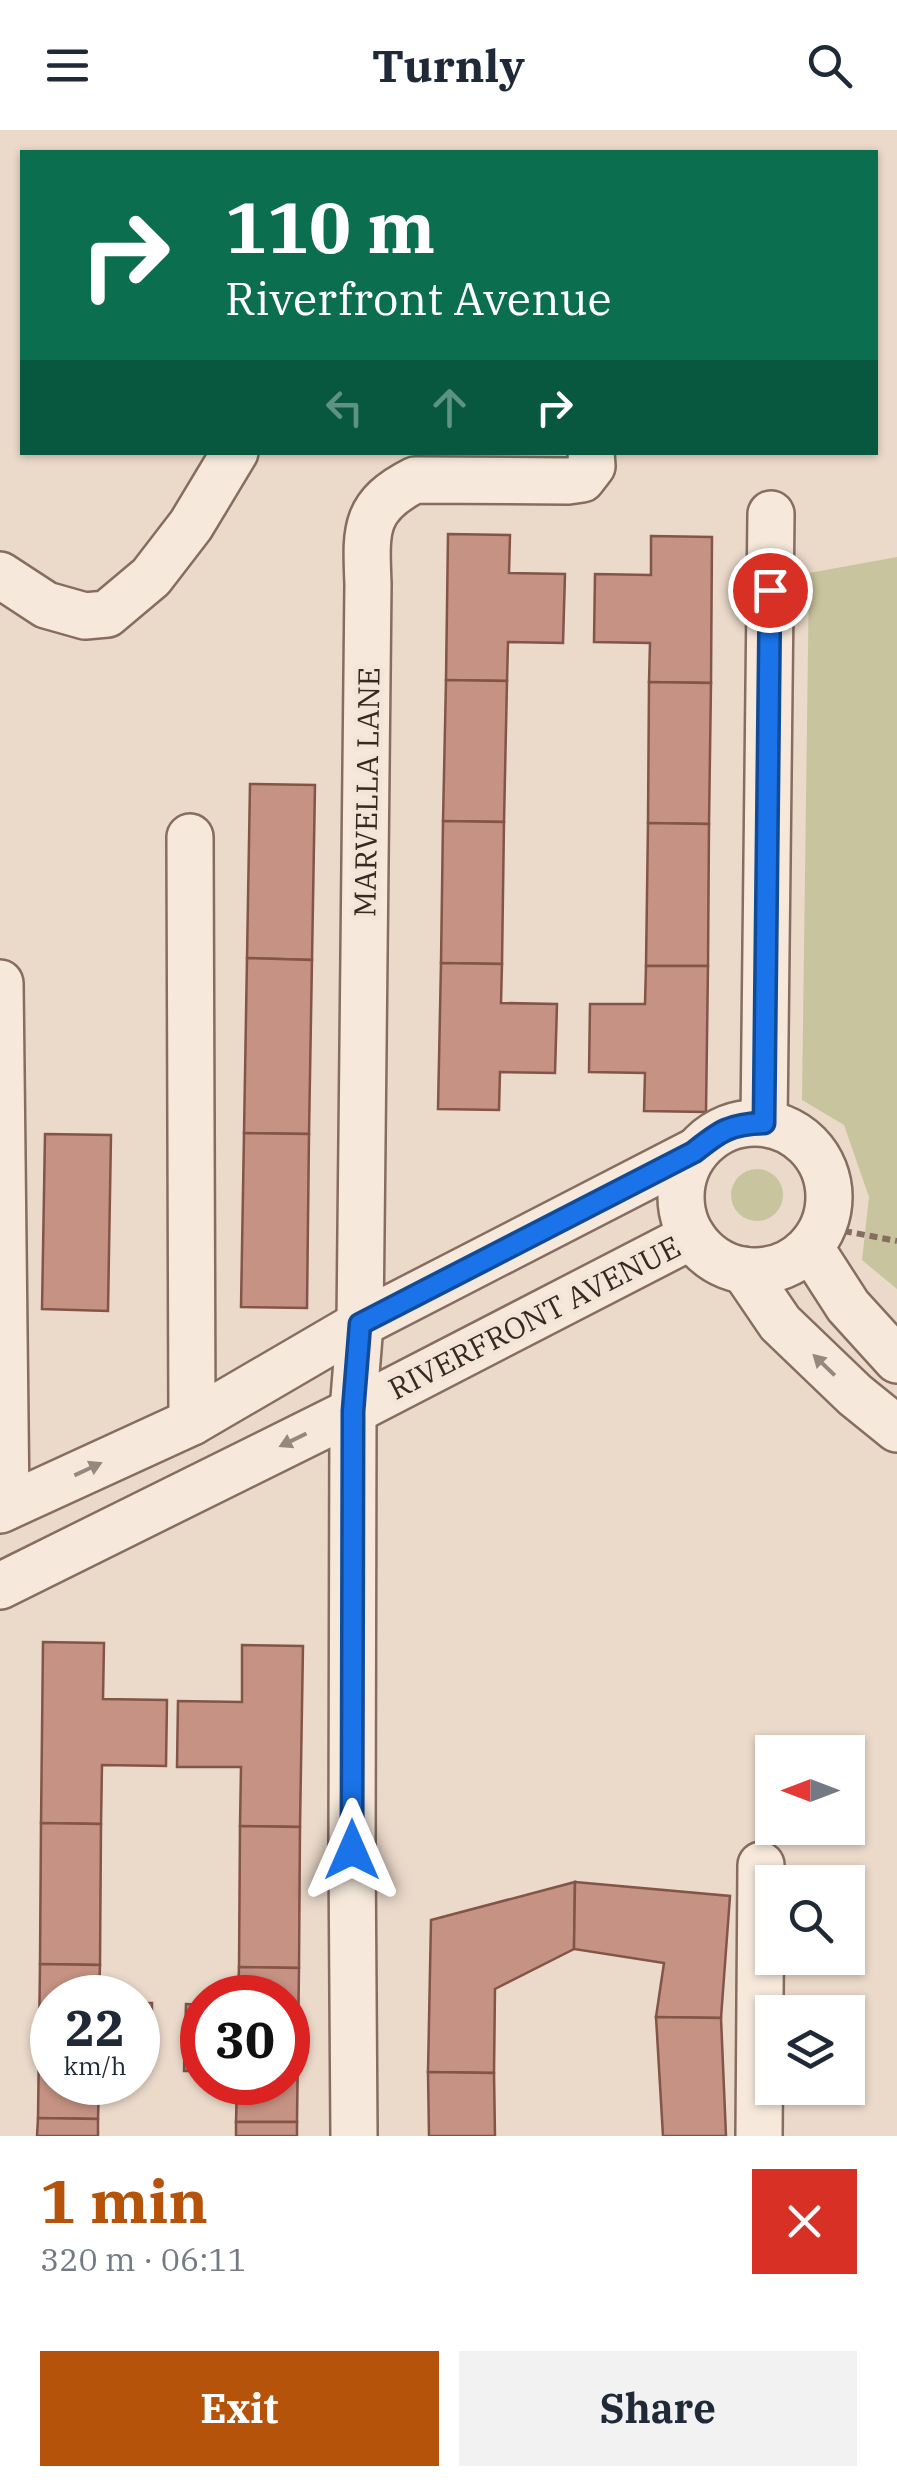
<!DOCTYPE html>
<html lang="en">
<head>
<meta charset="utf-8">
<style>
  :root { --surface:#fff; --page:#f2f2f3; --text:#1f2937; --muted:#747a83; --accent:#b45309 }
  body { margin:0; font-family:"IBM Plex Serif",serif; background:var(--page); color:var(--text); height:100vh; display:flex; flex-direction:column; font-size:38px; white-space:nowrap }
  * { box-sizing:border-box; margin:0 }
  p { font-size:32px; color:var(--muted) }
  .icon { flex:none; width:55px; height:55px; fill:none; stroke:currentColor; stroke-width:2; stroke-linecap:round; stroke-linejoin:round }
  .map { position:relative; height:2006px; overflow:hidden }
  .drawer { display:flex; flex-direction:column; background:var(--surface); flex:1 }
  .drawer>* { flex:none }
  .banner { position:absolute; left:20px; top:20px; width:858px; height:305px; border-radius:0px; box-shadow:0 2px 8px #0004; background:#0b6e4f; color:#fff; overflow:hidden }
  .needle { width:65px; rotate:270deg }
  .buttons { position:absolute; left:755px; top:1605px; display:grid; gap:20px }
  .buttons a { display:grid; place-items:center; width:110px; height:110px; border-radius:0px; background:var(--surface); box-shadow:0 2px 8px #0004; font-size:50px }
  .speed { position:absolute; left:30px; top:1845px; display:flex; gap:20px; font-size:50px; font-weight:700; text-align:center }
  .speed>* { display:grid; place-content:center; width:130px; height:130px; border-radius:50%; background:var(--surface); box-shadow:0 2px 8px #0004; line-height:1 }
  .speed small { font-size:25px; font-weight:400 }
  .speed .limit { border:15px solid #d22; background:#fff; color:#111 }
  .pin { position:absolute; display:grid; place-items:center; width:85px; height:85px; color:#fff; margin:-42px; border:5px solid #fff; border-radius:50%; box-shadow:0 2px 10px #0007 }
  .me { position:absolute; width:110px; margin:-55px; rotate:0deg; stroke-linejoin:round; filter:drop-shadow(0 0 8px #0008) }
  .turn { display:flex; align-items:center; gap:35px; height:210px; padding:0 40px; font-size:45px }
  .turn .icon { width:130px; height:130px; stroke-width:2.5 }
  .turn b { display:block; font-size:70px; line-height:85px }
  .lanes { display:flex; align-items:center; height:95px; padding:0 40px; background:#0003; justify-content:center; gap:50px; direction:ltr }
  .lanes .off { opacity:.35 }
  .round { display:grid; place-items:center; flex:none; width:105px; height:105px; border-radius:0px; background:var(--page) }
  .head { display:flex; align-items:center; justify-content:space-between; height:170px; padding:0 40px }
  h1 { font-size:60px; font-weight:700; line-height:75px; color:var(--accent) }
  .button { display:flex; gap:20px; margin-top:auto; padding:20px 40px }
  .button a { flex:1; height:115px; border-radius:0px; background:var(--accent); color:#fff; font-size:40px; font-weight:700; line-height:115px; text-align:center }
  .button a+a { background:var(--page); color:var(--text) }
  header { display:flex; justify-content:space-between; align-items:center; height:130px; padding:0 40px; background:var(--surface); font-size:45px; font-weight:700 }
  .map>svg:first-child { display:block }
  .green { fill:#c8c59e }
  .building { fill:#c59283; stroke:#835448; stroke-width:2.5 }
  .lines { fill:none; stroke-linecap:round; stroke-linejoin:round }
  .minor-casing { stroke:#866d60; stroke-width:50 }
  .path { stroke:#866d60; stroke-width:6; stroke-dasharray:8 5; stroke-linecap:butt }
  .minor { stroke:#f6e9dc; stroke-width:45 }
  .oneway { fill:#97887f }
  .route-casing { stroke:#114b97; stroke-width:25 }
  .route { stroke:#1a73e8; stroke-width:18 }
  .labels { text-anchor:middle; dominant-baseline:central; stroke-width:9; stroke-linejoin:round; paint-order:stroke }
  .street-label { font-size:30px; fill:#382822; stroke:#f3e6d9 }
</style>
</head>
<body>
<header><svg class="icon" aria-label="menu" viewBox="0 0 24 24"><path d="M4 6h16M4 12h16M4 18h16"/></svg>Turnly<svg class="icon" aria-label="search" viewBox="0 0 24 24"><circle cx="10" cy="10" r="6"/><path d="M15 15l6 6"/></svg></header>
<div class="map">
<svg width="897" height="2006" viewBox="0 0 897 2006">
  <rect width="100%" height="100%" fill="#ebdaca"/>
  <g class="green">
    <path d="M897,427V1159L862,1130L869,1067L844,995L802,970L809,443Z"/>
    <circle cx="757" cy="1065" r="26"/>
  </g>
  <g class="building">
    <path d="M448,404L510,405L509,443L565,444L563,513L508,512L507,551L446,550Z"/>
    <path d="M651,406L712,407L711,553L649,552L650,513L594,512L595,444L651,445Z"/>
    <path d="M446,550L507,551L504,692L443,691Z"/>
    <path d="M649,552L711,553L709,694L648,693Z"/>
    <path d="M250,654L315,655L312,830L247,828Z"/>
    <path d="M443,691L504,692L502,834L441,833Z"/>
    <path d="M648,693L709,694L708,836H646Z"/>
    <path d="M247,828L312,830L309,1004L244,1003Z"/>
    <path d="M441,833L502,834L501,873L557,874L555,943L500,942L499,980L438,979Z"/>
    <path d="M646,836H708L706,982L644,981L645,943L589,942L590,874H645Z"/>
    <path d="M244,1003L309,1004L307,1178L241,1177Z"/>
    <path d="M45,1004L111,1005L108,1181L42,1179Z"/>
    <path d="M43,1512L104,1513L103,1569L167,1570L166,1636L102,1635L101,1694L41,1693Z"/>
    <path d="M242,1515L303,1516L300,1697L240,1696L241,1637H177L178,1571L242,1572Z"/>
    <path d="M41,1693L101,1694L100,1835L40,1834Z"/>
    <path d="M240,1696L300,1697L299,1838L239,1837Z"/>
    <path d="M575,1752L574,1819L495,1859L494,1943L428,1942L431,1790Z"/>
    <path d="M575,1752L730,1766L721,1888L656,1887L664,1833L574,1819Z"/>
    <path d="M40,1834L100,1835L99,1868H52V1952H99L98,1989L38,1988Z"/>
    <path d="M239,1837L299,1838L297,1992H236L237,1952H288V1868H238Z"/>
    <path d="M138,1873H152L151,1940L138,1939Z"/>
    <path d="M186,1874L202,1875V1941H184Z"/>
    <path d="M656,1887L721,1888L726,2006H663Z"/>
    <path d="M428,1942L494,1943L495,2006H429Z"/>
    <path d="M38,1988L98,1989V2006H37Z"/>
    <rect x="236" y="1992" width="61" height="14"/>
  </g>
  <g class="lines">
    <g class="minor-casing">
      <g id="minor">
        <path d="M0,445L46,475L85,486L107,484L151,447L191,395L235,322"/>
        <path d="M190,707L192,1292"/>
        <path d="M0,853L6,1377"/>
        <path d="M764,993L771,384"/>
        <circle cx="755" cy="1067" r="74"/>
        <path d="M810,1117L848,1176L897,1230"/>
        <path d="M744,1140L780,1193L855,1265L897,1299"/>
        <path d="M0,1380L192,1292L360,1194L694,1022"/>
        <path d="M0,1456L353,1281L692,1106"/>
        <path d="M354,2006L352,1720L353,1281L360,1194L368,454C366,401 363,376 415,350L568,351L582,349L592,336L591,322"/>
        <path d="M759,2006L761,1735"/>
      </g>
    </g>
    <path class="path" d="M844,1101L897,1111"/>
    <use href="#minor" class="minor"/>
  </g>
  <defs><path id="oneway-solid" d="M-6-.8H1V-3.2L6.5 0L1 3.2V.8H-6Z" transform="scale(2.5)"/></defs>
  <g class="oneway">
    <use href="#oneway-solid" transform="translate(824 1235) rotate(-136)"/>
    <use href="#oneway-solid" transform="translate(293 1310) rotate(154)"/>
    <use href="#oneway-solid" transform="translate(88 1339) rotate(-25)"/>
  </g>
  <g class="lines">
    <g class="route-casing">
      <path id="route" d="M352,1720L353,1281L360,1194L694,1022C720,1001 730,994 764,993L770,460"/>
    </g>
    <use href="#route" class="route"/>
  </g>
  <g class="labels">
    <g class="street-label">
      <text transform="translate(366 662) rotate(-89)">MARVELLA LANE</text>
      <text transform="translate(534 1187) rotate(-27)">RIVERFRONT AVENUE</text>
    </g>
  </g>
</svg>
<div class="buttons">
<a><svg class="needle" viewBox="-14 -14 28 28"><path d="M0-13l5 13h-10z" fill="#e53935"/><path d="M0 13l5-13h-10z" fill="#747a83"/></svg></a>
<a><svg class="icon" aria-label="search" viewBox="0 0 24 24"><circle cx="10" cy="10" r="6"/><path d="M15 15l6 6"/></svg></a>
<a><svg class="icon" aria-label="layers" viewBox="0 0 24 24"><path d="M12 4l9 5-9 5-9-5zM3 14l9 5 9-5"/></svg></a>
</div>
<div class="speed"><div>22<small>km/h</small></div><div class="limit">30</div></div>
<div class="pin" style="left:770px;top:460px;background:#d93025"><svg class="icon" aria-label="arrive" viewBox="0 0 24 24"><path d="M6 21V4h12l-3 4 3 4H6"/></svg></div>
<svg class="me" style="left:352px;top:1720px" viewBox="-20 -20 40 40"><path d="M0-17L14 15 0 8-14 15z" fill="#1a73e8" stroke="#fff" stroke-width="4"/></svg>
<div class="banner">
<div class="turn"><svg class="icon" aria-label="right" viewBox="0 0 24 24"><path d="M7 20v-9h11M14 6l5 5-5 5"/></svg><div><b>110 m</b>Riverfront Avenue</div></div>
<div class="lanes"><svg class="icon off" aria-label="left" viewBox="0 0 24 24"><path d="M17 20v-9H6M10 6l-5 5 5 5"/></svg><svg class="icon off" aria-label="ahead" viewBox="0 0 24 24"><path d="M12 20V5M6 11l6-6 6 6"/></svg><svg class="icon" aria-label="right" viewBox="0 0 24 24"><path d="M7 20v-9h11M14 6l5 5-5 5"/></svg></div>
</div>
</div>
<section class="drawer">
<div class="head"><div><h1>1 min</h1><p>320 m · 06:11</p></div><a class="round" style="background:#d93025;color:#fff"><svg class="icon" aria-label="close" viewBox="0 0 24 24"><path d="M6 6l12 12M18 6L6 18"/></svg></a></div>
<div class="button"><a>Exit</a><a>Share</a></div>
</section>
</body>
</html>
